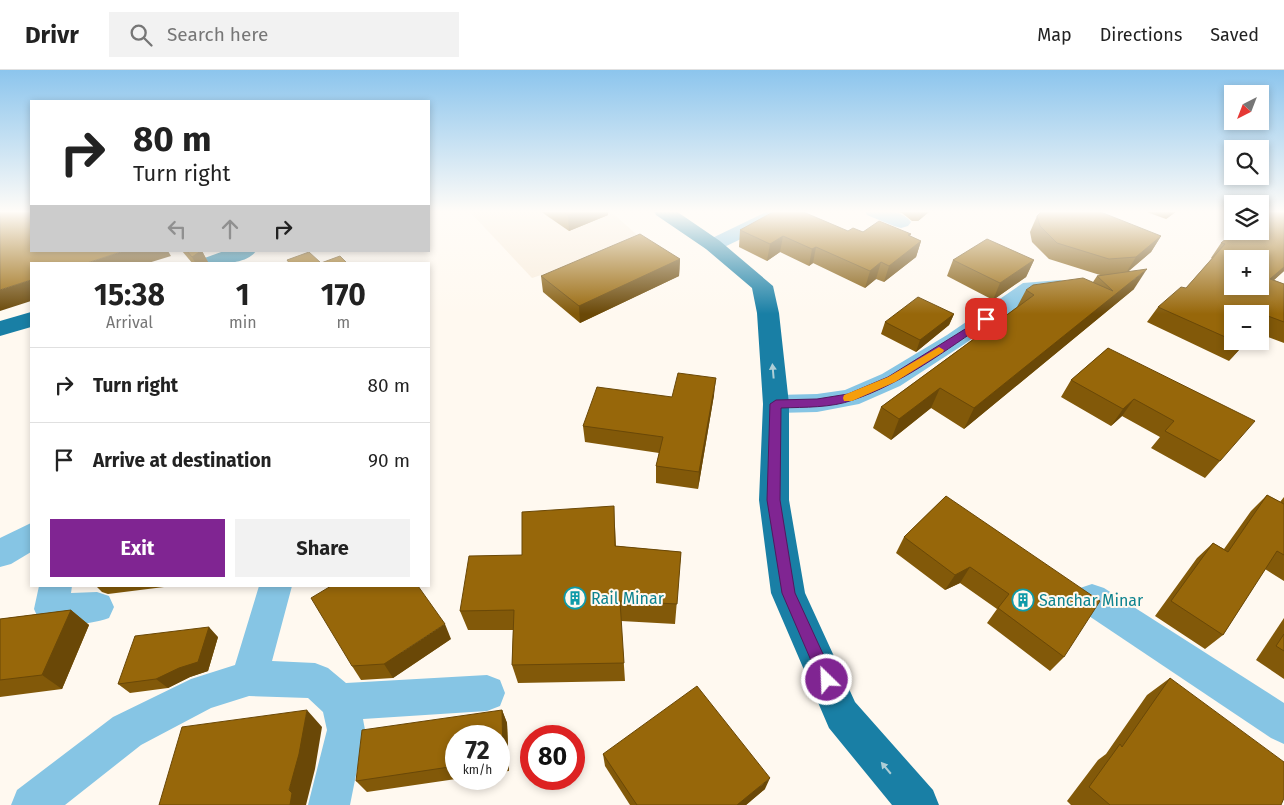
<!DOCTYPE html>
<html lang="en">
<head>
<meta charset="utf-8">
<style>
  :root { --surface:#fff; --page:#f2f2f2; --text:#222; --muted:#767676; --line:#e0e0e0; --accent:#802592 }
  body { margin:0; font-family:"Fira Sans",sans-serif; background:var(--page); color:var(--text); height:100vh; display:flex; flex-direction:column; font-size:19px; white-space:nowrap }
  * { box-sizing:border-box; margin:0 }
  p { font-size:16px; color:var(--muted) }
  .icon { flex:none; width:28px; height:28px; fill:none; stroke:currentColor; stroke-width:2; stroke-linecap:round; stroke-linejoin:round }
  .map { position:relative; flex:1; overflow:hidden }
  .details { position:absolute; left:30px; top:192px; width:400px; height:325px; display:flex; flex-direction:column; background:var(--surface); border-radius:0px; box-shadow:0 2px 8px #0003 }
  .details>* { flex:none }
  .banner { position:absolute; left:30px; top:30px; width:400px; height:152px; border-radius:0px; box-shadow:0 2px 8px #0003; background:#fff; color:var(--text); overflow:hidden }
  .needle { width:32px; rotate:222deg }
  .controls { position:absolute; left:1224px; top:15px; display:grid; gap:10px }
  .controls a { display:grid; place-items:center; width:45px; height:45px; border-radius:0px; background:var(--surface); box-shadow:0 2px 8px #0003; font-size:25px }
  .speed { position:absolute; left:445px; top:655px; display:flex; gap:10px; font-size:25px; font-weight:700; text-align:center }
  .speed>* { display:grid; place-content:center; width:65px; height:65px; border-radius:50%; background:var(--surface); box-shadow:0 2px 8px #0003; line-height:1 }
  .speed small { font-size:12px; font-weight:400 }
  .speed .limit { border:8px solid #d22; background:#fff; color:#111 }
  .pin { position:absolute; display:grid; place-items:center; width:42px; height:42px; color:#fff; margin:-21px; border-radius:10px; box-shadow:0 2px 8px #0006 }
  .me { position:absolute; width:55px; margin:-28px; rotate:336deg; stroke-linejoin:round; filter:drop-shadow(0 0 4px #0008) }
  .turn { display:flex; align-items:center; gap:18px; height:105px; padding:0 20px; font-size:22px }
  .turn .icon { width:65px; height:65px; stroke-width:2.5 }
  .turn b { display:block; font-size:35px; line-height:42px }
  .lanes { display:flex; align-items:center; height:48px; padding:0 20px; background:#0003; justify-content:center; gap:25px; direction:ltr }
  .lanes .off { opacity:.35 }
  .eta { display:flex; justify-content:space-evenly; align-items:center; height:85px; text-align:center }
  .eta b { font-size:30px; font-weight:700; line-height:35px }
  .button { display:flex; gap:10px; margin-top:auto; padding:10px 20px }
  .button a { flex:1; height:58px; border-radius:0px; background:var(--accent); color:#fff; font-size:20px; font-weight:700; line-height:58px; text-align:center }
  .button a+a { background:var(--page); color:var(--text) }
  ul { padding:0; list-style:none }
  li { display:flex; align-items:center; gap:15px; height:75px; padding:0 20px; border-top:1px solid var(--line) }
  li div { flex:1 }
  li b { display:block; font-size:19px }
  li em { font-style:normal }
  header { display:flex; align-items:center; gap:30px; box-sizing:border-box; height:70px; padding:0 25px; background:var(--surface); border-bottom:1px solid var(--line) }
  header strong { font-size:24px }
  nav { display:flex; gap:28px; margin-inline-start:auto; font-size:18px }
  .search { width:350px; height:45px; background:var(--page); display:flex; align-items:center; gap:12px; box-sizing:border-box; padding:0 18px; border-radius:0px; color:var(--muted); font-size:19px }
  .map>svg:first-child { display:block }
  .built { fill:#f8ecdb }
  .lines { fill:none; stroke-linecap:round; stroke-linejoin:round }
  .minor { fill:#86c5e4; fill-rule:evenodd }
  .highway { fill:#197fa5; fill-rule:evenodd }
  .wall { fill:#825909 }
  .shaded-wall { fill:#6a4807 }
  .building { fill:#97670a; stroke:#6a4807; fill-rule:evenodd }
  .oneway { fill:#aeced6 }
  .route { fill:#802592; stroke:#53185f }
  .slow { fill:#f59e0b }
  .labels { text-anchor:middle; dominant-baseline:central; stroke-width:4; stroke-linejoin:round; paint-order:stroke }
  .near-culture-label { font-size:16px; fill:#0d838f; stroke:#fff9f0; text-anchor:start }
</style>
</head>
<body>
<header>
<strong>Drivr</strong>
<div class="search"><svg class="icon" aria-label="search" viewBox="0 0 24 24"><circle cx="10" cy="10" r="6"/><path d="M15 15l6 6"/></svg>Search here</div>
<nav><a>Map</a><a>Directions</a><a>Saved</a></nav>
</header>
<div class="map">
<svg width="1284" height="735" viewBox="0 0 1284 735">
  <rect width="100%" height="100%" fill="#fff9f0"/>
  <path class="built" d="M469,141H610L644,171L532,208Z"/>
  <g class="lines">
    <g class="minor">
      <path d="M768,141H793L791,145L720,179L713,181L706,179L703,175L706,171Z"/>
      <path d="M865,141C879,141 901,138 911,152L908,156L901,158L894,156L867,145Z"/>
      <path d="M1060,210L1068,212L1071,217L1068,222L1036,224L963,275L900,316L859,334L817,342L776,343L767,340L763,334L767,328L776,325L817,324L845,320L882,304L947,265L1023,213Z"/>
      <path d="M31,453V482L11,494L0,497V468Z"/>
      <path d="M1092,514L1104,518L1284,633V674L1271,668L1080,540L1075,529L1080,518Z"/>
      <path d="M39,516H72L71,523L97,522L109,526L114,537L109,548C89,555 59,557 39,550L34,539Z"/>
      <path d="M259,516H292L272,591L315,593L328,598L346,613L487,605L500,610L505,623L500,636L487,641L363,649L365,660L350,735H308L327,660L323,642L308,628L249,626L211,638L141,675L65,735H11L17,720L113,647L191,609L235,595Z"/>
    </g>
    <g class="highway">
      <path d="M654,141H676L720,171L773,216L779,243L789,334V430L805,523L855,632L933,720L939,735H892L829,658L771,523L759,430L763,334L757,243L752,218L706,179L656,145Z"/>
      <path d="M224,181H256C246,196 212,194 196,194L199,190Z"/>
      <path d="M31,242V257L0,266V251Z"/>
    </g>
  </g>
  <g class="wall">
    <path d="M540,141H608V145L569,161Z"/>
    <path d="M894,141H930L918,151H912L902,143Z"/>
    <path d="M1144,141H1177L1166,149Z"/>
    <path d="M1284,141V201L1274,210L1284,214V273L1260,264V244H1232V271H1247L1229,291L1147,252L1158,237L1186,218L1212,188H1211L1221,173Z"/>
    <path d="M1037,146L1161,166L1151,182L1129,201L1134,219L964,359L931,338L891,370L873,358L881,337L1017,237L1026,220L1093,212L1097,206L1100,205L1049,189L1032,172L1030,162Z"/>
    <path d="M740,160L848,161L911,164L910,166L921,171L916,187L884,212L876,209L865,218L813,193L809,196L780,182L767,191L739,177Z"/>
    <path d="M182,181H202L209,194H193Z"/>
    <path d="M680,189L679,206L580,253L543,222L541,206Z"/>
    <path d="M953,190H1034L1026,207L993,230L947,206Z"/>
    <path d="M954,244L949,255L916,282L881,264L885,252Z"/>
    <path d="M1108,278L1220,391L1205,408L1151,378L1160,367L1122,346L1111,356L1061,327L1071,310Z"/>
    <path d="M714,325L698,419L656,413V396L659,383L585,372L583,356L672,327Z"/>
    <path d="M1267,425L1280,432L1284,427V511L1265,499L1223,565L1205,579L1155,546L1197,488L1213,473L1224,479L1251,441Z"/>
    <path d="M946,426L1064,587L1050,601L987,553L997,539L960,513L945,520L896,483L904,467Z"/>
    <path d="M615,457L616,476L681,482L675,554L621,551L625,611L518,613L512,595L513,560H468L460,541L522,485Z"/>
    <path d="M96,516H172L108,524L102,522Z"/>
    <path d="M71,540L89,555L62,619L0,627V549Z"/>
    <path d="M1284,548V609L1256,590Z"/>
    <path d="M218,567L208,601L190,607L168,618L130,623L118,614Z"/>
    <path d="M451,569L393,608L361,610L352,596Z"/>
    <path d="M1170,608L1281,735H1071L1067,731L1098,690L1106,684L1147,625Z"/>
    <path d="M502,640L507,653L509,701L499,702V666H456V709L367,722L356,711Z"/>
    <path d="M603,684L765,719L746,735H630L605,696Z"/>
  </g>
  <g class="shaded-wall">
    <path d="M578,141H608V145L569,161L568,145Z"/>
    <path d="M922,141H930L918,151Z"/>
    <path d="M1171,141H1177L1166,149Z"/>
    <path d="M783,166L780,182L767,191L770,174Z"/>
    <path d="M1161,166L1151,182L1126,203L1136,187Z"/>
    <path d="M921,171L916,187L884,212L889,196Z"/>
    <path d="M816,177L813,193L809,196L812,179Z"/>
    <path d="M124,181H168L171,186L145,194H84Z"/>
    <path d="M202,181L209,194H196L192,187Z"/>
    <path d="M680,189L679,206L580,253L579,236Z"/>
    <path d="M1034,190L1026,207L993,230L1000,213Z"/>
    <path d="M881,192L876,209L865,218L870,201Z"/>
    <path d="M1284,197V201L1258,224L1270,209Z"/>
    <path d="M1147,199L1134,219L964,359L974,338Z"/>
    <path d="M31,210V231L0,241V220Z"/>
    <path d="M954,244L949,255L916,282L920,270Z"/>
    <path d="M1245,271H1247L1229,291L1242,275Z"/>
    <path d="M716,308L714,325L698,419L699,402Z"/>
    <path d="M940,318L931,338L891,370L899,349Z"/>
    <path d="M1134,329L1122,346L1111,356L1123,339Z"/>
    <path d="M970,497L960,513L945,520L955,505Z"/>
    <path d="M71,540L89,555L62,619L42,605Z"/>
    <path d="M445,554L451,569L393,608L384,594Z"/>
    <path d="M209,557L218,567L208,601L190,607L168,618L156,609Z"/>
    <path d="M307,640L322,657L315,699L306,735H307H290L289,720Z"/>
    <path d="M502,640L507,653L509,701L503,689Z"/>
    <path d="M770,708L765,719L746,735H737Z"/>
  </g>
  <g class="building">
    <path d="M0,141H31V181H124L84,194H31V210L0,220Z"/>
    <path d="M562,141H578L568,145Z"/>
    <path d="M775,141H801L848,161L853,158L863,162L879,151L911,164L908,165L921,171L889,196L881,192L870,201L816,177L812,179L783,166L770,174L740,160Z"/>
    <path d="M1042,141H1098L1161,166L1136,187L1109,189L1057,173L1040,156L1037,146Z"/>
    <path d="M1260,141H1284V197L1270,209L1284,214V252L1268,246L1260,255V244H1232V270L1158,237L1181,217L1186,218L1225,174L1221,173L1235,161H1260ZM1232,189H1260V216H1232Z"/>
    <path d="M640,164L680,189L579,236L541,206Z"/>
    <path d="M987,169L1034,190L1000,213L953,190Z"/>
    <path d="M187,181H201L192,187Z"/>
    <path d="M309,182L321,193L340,186L348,194H290L287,190Z"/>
    <path d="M1147,199L974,338L940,318L899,349L881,337L1034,225L1026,220L1033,215L1083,208L1113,221L1097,206Z"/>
    <path d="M918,227L954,244L920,270L885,252Z"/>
    <path d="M1235,271H1245L1242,275Z"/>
    <path d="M1108,278L1255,351L1220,391L1165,361L1174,351L1134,329L1123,339L1071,310Z"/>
    <path d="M678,303L716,308L699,402L656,396L663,367L583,356L597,317L672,327Z"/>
    <path d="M1267,425L1284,434V485L1277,481L1223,565L1171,531L1213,473L1228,482Z"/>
    <path d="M946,426L1100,531L1064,587L998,538L1009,524L970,497L955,505L904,467Z"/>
    <path d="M614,436L615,476L681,482L677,534L620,531L624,593L512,595L514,540L460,541L469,486L522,485V442Z"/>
    <path d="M331,516H418L445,554L384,594L352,596L311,528Z"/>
    <path d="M71,540L42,605L0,610V549Z"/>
    <path d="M209,557L198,592L179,598L156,609L118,614L135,566Z"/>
    <path d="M1284,564V581L1276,576Z"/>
    <path d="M1170,608L1284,692V728L1281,735H1110L1089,717L1120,674L1122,677Z"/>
    <path d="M697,616L770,708L737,735H637L603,684Z"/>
    <path d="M307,640L299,684L289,720L292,723L290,735H159L182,657Z"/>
    <path d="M502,640L503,689H499V666H456V696L356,711L362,660Z"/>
  </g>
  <defs><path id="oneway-solid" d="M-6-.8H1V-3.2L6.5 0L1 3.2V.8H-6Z" transform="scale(1.25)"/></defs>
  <g class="oneway">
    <use href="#oneway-solid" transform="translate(773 301) rotate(-95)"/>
    <use href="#oneway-solid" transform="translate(886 698) rotate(-130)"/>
  </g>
  <linearGradient id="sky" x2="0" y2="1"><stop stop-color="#8cc5ed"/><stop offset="0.58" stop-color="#fffcf8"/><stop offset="1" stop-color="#fffcf8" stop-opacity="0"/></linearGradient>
  <rect width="1284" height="244" fill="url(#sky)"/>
  <path class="route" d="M986,246L989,247V251C946,280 903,313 853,330C831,338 805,337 781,338L780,430L795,523L835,610L832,616L827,618L822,616L782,523L767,430L770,334L776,330L817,329L848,324L888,307Z"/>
  <path class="slow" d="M939,277L944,280L943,282L895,312L852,331H844L843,328L844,325L888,307Z"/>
  <defs>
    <g id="building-ring" transform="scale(1.125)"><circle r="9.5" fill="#fff9f0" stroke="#0f9aa8" stroke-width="1.5"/><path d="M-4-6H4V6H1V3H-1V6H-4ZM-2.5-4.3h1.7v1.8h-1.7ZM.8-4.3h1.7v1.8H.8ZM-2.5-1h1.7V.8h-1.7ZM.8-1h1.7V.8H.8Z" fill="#0f9aa8"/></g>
  </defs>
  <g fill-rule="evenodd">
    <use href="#building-ring" x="575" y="528"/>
    <use href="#building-ring" x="1023" y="530"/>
  </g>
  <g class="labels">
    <g class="near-culture-label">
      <text x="591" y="528">Rail Minar</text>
      <text x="1039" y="530">Sanchar Minar</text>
    </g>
  </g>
</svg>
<div class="controls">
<a><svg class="needle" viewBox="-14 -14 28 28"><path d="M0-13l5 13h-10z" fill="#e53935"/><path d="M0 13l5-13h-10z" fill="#767676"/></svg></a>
<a><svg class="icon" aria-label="search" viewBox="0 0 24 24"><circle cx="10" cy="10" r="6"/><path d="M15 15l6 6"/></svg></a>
<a><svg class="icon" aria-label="layers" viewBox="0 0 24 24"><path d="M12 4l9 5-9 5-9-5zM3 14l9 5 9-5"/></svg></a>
<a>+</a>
<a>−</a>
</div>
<div class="speed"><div>72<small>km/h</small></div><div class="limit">80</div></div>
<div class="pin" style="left:986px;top:249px;background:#d93025"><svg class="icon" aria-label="arrive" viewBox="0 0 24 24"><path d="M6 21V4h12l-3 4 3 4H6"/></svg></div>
<svg class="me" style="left:827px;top:610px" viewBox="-20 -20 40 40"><circle r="17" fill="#802592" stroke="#fff" stroke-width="3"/><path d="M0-11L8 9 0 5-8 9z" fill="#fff"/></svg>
<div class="banner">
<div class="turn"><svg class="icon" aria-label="right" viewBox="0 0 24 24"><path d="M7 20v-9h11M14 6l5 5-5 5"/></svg><div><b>80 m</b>Turn right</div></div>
<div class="lanes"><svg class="icon off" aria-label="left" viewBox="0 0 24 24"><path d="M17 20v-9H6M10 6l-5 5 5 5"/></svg><svg class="icon off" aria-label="ahead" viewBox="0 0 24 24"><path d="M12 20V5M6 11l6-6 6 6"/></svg><svg class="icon" aria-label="right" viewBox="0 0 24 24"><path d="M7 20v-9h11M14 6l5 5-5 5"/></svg></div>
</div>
<section class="details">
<div class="eta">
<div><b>15:38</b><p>Arrival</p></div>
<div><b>1</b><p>min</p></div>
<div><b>170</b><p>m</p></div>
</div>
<ul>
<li><svg class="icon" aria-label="right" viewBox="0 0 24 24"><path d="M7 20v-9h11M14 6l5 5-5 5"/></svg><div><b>Turn right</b></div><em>80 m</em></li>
<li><svg class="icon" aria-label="arrive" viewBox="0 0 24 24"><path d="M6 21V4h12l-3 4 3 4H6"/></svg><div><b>Arrive at destination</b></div><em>90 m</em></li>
</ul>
<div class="button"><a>Exit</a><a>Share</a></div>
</section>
</div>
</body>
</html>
